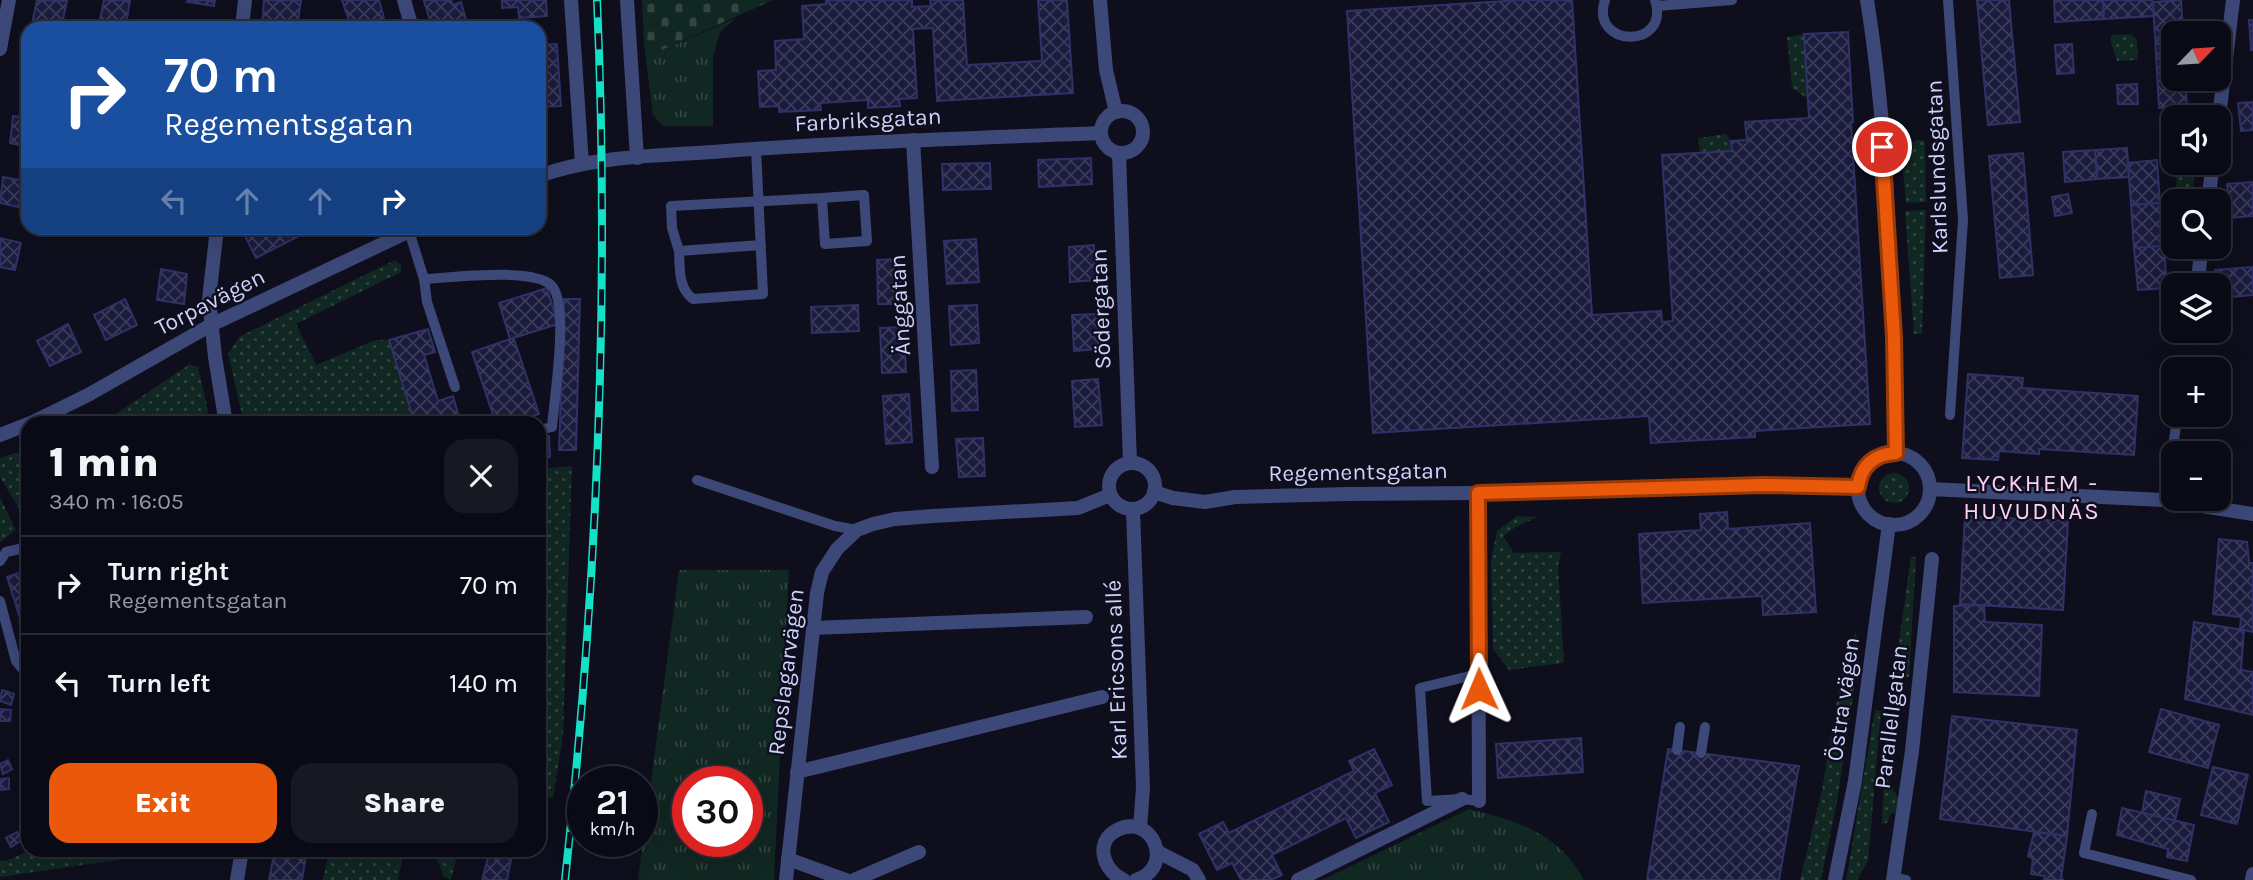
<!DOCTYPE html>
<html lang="en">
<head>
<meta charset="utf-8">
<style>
  :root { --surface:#0a0a16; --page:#181823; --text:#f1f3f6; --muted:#999aa1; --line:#2a2b35; --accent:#ea580c }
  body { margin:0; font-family:Karla,sans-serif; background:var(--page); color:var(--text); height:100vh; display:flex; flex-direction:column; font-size:26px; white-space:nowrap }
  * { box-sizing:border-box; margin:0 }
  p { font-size:23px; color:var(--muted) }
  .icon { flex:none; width:38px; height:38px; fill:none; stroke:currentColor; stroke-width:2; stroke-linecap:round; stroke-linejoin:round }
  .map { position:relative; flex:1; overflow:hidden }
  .sheet { position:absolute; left:21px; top:416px; width:525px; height:441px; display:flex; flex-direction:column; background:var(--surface); border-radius:21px; box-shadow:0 7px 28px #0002,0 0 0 2px var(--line) }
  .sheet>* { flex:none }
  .banner { position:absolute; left:21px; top:21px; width:525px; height:214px; border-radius:21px; box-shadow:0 7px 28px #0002,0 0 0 2px var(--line); background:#1a4fa0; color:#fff; overflow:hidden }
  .needle { width:46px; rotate:65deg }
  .fabs { position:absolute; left:2161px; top:21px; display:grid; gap:14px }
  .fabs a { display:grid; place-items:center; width:70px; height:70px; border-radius:14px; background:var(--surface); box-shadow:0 7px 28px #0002,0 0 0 2px var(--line); font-size:35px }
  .speed { position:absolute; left:567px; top:766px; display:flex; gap:14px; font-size:35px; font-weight:700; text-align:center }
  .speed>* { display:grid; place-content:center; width:91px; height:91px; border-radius:50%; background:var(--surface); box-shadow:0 7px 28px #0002,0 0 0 2px var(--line); line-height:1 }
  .speed small { font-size:18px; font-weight:400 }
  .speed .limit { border:10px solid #d22; background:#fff; color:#111 }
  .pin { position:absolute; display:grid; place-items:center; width:60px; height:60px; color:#fff; margin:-30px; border:4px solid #fff; border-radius:50%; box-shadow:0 2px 7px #0007 }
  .me { position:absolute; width:77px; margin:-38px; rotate:359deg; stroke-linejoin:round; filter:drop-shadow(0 0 5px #0008) }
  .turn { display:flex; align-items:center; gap:24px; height:147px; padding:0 28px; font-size:32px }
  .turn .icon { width:91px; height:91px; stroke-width:2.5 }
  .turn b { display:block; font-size:49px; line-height:60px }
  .lanes { display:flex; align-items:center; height:66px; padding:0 28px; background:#0003; justify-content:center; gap:35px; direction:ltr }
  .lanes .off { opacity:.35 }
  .round { display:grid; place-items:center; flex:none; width:74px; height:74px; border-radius:21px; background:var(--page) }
  .overview { display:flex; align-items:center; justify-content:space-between; height:119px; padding:0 28px }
  h1 { font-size:42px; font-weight:800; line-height:52px }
  .primary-button { display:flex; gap:14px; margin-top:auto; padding:14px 28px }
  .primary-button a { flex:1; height:80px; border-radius:21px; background:var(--accent); color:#fff; font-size:28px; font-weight:800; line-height:80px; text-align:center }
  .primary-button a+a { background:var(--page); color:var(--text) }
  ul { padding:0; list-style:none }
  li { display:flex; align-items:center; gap:21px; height:98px; padding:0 28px; border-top:2px solid var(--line) }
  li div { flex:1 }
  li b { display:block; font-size:26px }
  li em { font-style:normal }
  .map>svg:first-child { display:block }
  .grass { fill:url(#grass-dots) }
  .cemetery { fill:url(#cemetery-stones) }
  .park { fill:url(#park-tufts); fill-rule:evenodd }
  .building { fill:url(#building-cross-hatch); stroke:#2f3167; stroke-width:2 }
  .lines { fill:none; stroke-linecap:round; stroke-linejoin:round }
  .service { stroke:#3c4878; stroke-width:10 }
  .minor { stroke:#3c4878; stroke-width:14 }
  .tertiary { stroke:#3c4878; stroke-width:14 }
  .rail-casing { stroke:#13e2c8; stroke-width:8 }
  .rail { stroke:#0e0e1d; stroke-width:5; stroke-dasharray:16; stroke-linecap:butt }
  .route-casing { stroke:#983908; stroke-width:18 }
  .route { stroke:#ea580c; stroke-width:12 }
  .labels { text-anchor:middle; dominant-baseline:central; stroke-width:5; stroke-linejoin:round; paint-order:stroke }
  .street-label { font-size:23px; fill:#ced3fb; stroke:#0e0e1d }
  .neighbourhood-label { font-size:24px; letter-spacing:2px; fill:#fbd0f5; stroke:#0e0e1d }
</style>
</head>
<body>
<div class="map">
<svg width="2253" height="880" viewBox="0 0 2253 880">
  <defs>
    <pattern id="grass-dots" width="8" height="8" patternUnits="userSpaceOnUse" patternTransform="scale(1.75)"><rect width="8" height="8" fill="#112721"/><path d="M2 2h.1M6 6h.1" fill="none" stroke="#324542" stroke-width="1.8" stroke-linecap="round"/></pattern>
    <pattern id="cemetery-stones" width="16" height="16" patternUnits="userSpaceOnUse" patternTransform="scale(1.75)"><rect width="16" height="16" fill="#112721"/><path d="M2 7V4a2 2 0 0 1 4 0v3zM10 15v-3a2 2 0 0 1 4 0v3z" fill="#324542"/></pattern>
    <pattern id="park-tufts" width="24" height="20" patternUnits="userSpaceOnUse" patternTransform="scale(1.75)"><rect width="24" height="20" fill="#112721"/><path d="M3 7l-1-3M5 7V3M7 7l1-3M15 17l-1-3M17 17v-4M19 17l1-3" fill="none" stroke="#324542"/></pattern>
    <pattern id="building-cross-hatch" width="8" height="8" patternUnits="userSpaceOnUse" patternTransform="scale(1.75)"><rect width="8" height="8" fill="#1b1c3d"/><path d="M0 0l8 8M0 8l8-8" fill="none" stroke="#3b3c5a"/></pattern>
  </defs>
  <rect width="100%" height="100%" fill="#0e0e1d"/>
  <g class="grass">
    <path d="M1804,34L1808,99L1792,88L1787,37Z"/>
    <path d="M2124,34L2132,35L2137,40L2138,60L2117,61L2111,43L2112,35Z"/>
    <path d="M1726,134L1731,141L1732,151L1700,152L1698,138Z"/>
    <path d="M1916,140H1925L1926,202L1906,203L1901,150Z"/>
    <path d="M2176,163H2196L2191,201H2177Z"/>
    <path d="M1926,210L1922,334H1914L1905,211Z"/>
    <path d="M395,260L401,265V272L296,324L316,365L376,340H389L415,423H244L228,354L239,337Z"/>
    <path d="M190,364L198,367L208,411L205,423H102Z"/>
    <path d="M15,453H28V509H19L0,477V458Z"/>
    <path d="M572,466L563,735L553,798L539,796V469Z"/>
    <circle cx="1894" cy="488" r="15"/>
    <path d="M0,497L16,530L0,542Z"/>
    <path d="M1517,516L1538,517L1516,527L1503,536L1514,553L1561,552L1558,566L1564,663L1509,670L1493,649L1491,561L1497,531Z"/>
    <path d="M1911,557H1916L1909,677H1894Z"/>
    <path d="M1856,632L1858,664L1836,807L1821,880H1800L1822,790L1845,653Z"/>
    <path d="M1875,710L1881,711L1868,861L1857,880H1846Z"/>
    <path d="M1884,773L1901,803V814L1891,813L1887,823L1882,824Z"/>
    <path d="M31,850L54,851L63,854L138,857L0,877V860L6,861Z"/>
    <path d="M329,851H404L398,880H323Z"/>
    <path d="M429,851H450L456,860L451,880L443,876L435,852Z"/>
  </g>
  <path class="cemetery" d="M642,0H773L660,51L644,44Z"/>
  <g class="park">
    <path d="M736,18L720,32L713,57V126H663L653,115L644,44L660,51Z"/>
    <path d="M679,570H789L774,880H638ZM688,782H747V842H688Z"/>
    <path d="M1469,809C1517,821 1559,833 1584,880H1322Z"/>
  </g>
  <g class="building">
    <path d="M37,0L67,1L61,28L32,24Z"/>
    <path d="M104,0H130L126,25L100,20Z"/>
    <path d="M188,0H215L214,6L187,2Z"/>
    <path d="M264,0H301L297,28L262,27Z"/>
    <path d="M342,0H379L384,18L351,27Z"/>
    <path d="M428,0H451L453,5L461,2L467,23L458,26L459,28H432L424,1Z"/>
    <path d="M502,0H546L547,16L519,18L518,7L502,8Z"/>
    <path d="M826,0H912V7L931,6L930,0H963L967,65L1042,61L1038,0H1067L1073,93L937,101L933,28L913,29L917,98L899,99L900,106L868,108V100L820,103L821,110L779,112V106L760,107L758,71L776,70L775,41L804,39L802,6L826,4Z"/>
    <path d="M1521,0H1572L1592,315L1661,311L1662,322L1673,321L1662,155L1732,151L1731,141L1747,140L1745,122L1809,118L1804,34L1848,32L1853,122H1851L1870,424L1755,431V437L1651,443L1649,416L1373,433L1347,11Z"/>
    <path d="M1977,0H2009L2020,122L1988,125Z"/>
    <path d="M2054,0H2103L2104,19L2055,22Z"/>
    <path d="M2103,0H2152L2154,16L2104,19Z"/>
    <path d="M2181,0L2183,33L2155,38L2153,2Z"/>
    <path d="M2249,20H2253V50H2251Z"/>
    <path d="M2174,36V72L2157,73L2155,38Z"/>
    <path d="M557,44L561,106L539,107V45Z"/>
    <path d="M2072,44L2074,73L2057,74L2055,45Z"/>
    <path d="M24,56L28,57V85L20,83Z"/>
    <path d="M2174,72V79H2185L2187,106L2159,108L2157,73Z"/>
    <path d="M2137,84L2138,104H2118L2117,85Z"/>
    <path d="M2253,102V130L2241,131L2238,103Z"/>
    <path d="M13,116L28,118V147L10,143Z"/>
    <path d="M2127,148L2129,177L2097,179L2095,150Z"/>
    <path d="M2095,150L2097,179L2065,182L2063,152Z"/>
    <path d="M2023,153L2033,275L2000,278L1989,156Z"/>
    <path d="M1091,158L1092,184L1039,187L1038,160Z"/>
    <path d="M2157,160L2160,203L2131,205L2128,163Z"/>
    <path d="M990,163L991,189L943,190L942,164Z"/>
    <path d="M3,177L28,181V209L0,203Z"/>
    <path d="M2253,182V216L2230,218L2227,184Z"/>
    <path d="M2068,194L2072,213L2055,216L2052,197Z"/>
    <path d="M2160,203L2164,246L2134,248L2131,205Z"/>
    <path d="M241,228H292L297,237L256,258Z"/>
    <path d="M0,238L21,243L15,270L0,267Z"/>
    <path d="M976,239L979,282L947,284L944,241Z"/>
    <path d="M1094,245L1095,280L1070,282L1069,247Z"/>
    <path d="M2164,246L2167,288L2138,290L2134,248Z"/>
    <path d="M899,259L901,304H878L877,260Z"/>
    <path d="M2253,267V295L2219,298V285H2216L2215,270Z"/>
    <path d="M161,269L187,274L184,304L157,300Z"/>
    <path d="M547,288L558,324L510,339L499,303Z"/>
    <path d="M125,299L137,325L106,340L94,315Z"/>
    <path d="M564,299H580L576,450H559Z"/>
    <path d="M858,305L859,331L812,333L811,307Z"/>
    <path d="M977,305L979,343L951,345L949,306Z"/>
    <path d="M1097,314L1099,349L1074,351L1072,315Z"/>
    <path d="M68,324L81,352L50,366L37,341Z"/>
    <path d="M904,327L906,372L882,373L880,328Z"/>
    <path d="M428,329L435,352L424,355L438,401L453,396L461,424H415L389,340Z"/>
    <path d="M510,339H514L539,414L511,424H496L472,352Z"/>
    <path d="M976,370L978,410L952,411L951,371Z"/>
    <path d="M1968,374L2023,378L2022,388L2138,396L2134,455L2039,449V454L1999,451L1998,460L1962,458Z"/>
    <path d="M1098,379L1102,425L1075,427L1072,381Z"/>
    <path d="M909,394L912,442L886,444L883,396Z"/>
    <path d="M549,436L550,457L539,458V437Z"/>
    <path d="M983,438L985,476L959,477L956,439Z"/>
    <path d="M1727,512L1728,529L1810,523L1816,612L1763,615L1762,596L1643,603L1639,534L1701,530L1700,514Z"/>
    <path d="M1965,516L2068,521L2063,610L1960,604Z"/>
    <path d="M2219,539L2247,542L2249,563H2253V632L2240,629L2241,617L2213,614Z"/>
    <path d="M28,570V644L7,577Z"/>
    <path d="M1984,605L1985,622L2042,625L2039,696L1954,692V606Z"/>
    <path d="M2194,622L2244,630L2241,670L2253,672V715L2185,699Z"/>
    <path d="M2,690L14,694L11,705L0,701Z"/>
    <path d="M0,709L11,710L10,721H0Z"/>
    <path d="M2161,709L2219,725L2208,768L2149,752Z"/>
    <path d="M1952,716L2077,730L2067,836L1940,819Z"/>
    <path d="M1581,738L1583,772L1498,778L1496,744Z"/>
    <path d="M1374,749L1392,785L1375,793L1389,822L1356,838L1346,818L1272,855L1282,875L1271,880H1241L1232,863L1217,870L1199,834L1223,822L1229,833L1354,771L1349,761Z"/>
    <path d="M1668,749L1799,766L1779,880H1647Z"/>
    <path d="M8,760L12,769L3,774L0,764Z"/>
    <path d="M2213,767L2248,775L2237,824L2201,815Z"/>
    <path d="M9,778V789L0,790V779Z"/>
    <path d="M2146,791L2180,799L2175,821L2142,813Z"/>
    <path d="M2122,808L2194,825L2187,861L2167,857L2168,849L2117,835Z"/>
    <path d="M17,832L22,840L11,847L6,838Z"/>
    <path d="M2034,832L2067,836L2061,879L2064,880H2044L2045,876L2031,874L2033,859L2028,856Z"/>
    <path d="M275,850H307L302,880H269Z"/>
    <path d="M490,850H513L507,880H482Z"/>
  </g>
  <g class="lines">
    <g class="service">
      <path d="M1605,0C1589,48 1671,50 1655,0"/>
      <path d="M1948,0L1963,220L1950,415"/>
      <path d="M1657,6L1732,0"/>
      <path d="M756,148L763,294L693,299C678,288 680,269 679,251L761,245"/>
      <path d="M409,231L424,279C450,278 532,267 551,285C570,302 554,400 552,427L539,430"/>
      <path d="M679,251L672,228L671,206L822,198L825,244L867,241L864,195L822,198"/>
      <path d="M424,279L427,302L455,387"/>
      <path d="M697,480L835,526L857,530"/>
      <path d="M2164,500L2178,415"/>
      <path d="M0,561L6,552L28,547"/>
      <path d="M0,601L16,661L25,672H28"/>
      <path d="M1478,674L1420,688L1427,801L1462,799L1479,801"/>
      <path d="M1677,750L1680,727"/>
      <path d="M1701,753L1705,727"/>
      <path d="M2092,814L2084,853L2191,880"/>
      <path d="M1894,877L1906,880"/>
    </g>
    <g class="minor">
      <path d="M404,0L412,28"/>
      <path d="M571,0L582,164"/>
      <path d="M627,0L637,158"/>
      <path d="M1100,0L1106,70L1116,112"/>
      <path d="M242,28L245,0"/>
      <path d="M0,49L9,0"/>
      <circle cx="1122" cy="132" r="21"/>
      <path d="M2219,117L2233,0"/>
      <path d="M913,140L932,467"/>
      <path d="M1119,153L1130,463"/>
      <path d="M539,176C594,156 655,156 713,152C842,142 972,138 1101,133"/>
      <path d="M2208,201L2213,163"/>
      <path d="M217,228L209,299L215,357L226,424"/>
      <path d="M2197,285L2202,247"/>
      <path d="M2190,336V331"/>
      <path d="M29,424L88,395L211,325L416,228"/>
      <path d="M0,435L28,424"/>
      <circle cx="1132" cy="486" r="23"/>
      <path d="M1930,489L2164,500L2253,514"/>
      <path d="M1154,492L1173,498L1205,502L1235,497L1348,494L1478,493L1764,485L1858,487"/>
      <path d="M1478,493L1479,801"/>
      <path d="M1133,510L1143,788L1140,828"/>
      <path d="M813,628L1086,617"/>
      <path d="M797,772L1102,697"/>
      <path d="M1158,852L1193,870L1199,880"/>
      <path d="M788,859L846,880"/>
      <path d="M237,880L242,850"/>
      <path d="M786,880L817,593L822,572L837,549L857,530L873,524L895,519L933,516L1078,508L1110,495"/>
      <path d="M854,880L919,852"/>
      <path d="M1124,880C1104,872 1093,842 1117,830C1152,812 1176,867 1136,880"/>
      <path d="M1298,880L1462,799"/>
      <path d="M1893,880L1912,751L1932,559"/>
      <path d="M2252,880L2253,874"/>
    </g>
    <g class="tertiary">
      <path d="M1867,0C1891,149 1891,302 1896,453"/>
      <circle cx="1894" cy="489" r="36"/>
      <path d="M1835,880L1855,781L1889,524"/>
    </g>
    <g class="rail-casing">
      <path id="rail" d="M565,880C597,589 610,293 597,0"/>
    </g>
    <use href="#rail" class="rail"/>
  </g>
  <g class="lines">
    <g class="route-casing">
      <path id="route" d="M1479,689L1478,493L1764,485L1858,487C1861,465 1875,454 1896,453L1894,337L1882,147"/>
    </g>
    <use href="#route" class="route"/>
  </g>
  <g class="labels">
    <g class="street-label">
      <text transform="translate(868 120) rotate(-3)">Farbriksgatan</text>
      <text transform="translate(1937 167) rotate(-92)">Karlslundsgatan</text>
      <text transform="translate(210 302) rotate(-27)">Torpavägen</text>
      <text transform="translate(900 305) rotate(-93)">Änggatan</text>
      <text transform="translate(1101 309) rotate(-92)">Södergatan</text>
      <text transform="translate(1358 472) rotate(-1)">Regementsgatan</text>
      <text transform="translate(1116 670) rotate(-92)">Karl Ericsons allé</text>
      <text transform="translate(786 672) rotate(-83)">Repslagarvägen</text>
      <text transform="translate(1843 699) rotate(-82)">Östra vägen</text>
      <text transform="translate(1891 717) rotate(-83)">Parallellgatan</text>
    </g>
    <g class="neighbourhood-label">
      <text x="2032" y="483">LYCKHEM -<tspan x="2032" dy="28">HUVUDNÄS</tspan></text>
    </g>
  </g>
</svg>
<div class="fabs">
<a><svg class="needle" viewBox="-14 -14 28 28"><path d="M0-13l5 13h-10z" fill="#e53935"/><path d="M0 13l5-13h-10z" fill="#999aa1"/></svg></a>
<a><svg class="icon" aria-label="sound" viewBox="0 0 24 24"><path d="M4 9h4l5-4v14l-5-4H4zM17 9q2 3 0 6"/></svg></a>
<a><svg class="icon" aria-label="search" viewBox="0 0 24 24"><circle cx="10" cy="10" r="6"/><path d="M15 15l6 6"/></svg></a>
<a><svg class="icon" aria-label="layers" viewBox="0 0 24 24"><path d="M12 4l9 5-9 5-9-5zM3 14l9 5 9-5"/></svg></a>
<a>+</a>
<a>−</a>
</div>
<div class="speed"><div>21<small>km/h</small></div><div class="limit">30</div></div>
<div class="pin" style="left:1882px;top:147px;background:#d93025"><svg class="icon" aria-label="arrive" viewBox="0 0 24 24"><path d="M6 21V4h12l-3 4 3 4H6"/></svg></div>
<svg class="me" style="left:1479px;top:689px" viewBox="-20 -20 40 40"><path d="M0-17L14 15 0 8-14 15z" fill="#ea580c" stroke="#fff" stroke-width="4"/></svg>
<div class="banner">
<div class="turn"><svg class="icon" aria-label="right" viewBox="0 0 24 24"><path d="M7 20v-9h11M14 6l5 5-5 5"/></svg><div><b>70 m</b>Regementsgatan</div></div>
<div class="lanes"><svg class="icon off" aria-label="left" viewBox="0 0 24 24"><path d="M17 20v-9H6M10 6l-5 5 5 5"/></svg><svg class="icon off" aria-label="ahead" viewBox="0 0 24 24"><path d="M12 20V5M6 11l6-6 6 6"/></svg><svg class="icon off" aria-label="ahead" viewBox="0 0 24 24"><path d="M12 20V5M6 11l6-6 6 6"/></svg><svg class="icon" aria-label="right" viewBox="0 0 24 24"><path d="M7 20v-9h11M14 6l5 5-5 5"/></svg></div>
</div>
<section class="sheet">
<div class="overview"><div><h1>1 min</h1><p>340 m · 16:05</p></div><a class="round"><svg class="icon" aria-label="close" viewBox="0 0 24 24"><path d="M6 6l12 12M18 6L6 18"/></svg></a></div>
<ul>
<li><svg class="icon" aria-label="right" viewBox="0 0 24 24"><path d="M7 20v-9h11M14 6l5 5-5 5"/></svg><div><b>Turn right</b><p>Regementsgatan</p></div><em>70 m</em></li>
<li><svg class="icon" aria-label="left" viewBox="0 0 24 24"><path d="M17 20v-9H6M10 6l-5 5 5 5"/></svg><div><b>Turn left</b></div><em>140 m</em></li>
</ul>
<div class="primary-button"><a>Exit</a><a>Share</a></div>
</section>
</div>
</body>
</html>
